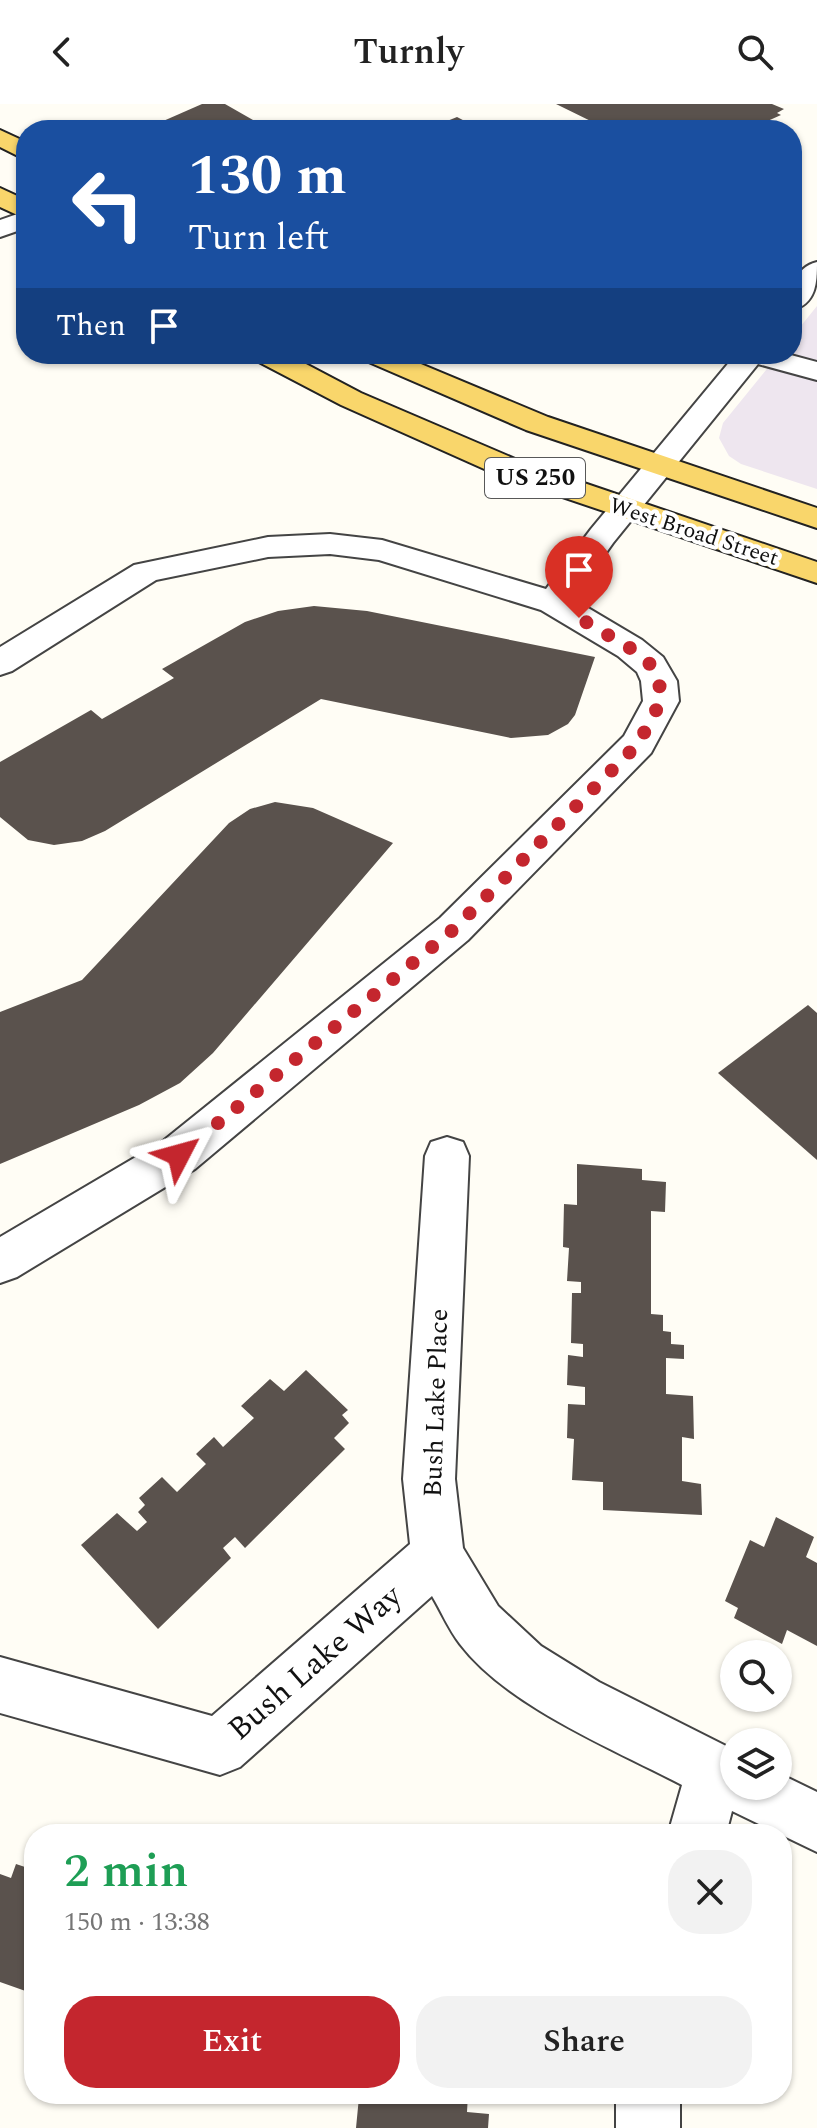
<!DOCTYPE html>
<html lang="en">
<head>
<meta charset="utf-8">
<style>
  :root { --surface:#fff; --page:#f2f2f2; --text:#222; --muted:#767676; --accent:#c4262e }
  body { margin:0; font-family:Spectral,serif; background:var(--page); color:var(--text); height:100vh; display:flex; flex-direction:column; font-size:30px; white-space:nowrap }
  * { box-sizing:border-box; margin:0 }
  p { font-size:26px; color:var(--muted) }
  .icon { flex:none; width:44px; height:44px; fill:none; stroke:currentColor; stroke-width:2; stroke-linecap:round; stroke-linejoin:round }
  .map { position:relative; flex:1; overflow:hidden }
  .side { position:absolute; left:24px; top:1720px; width:768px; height:280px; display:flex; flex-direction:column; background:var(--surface); border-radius:32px; box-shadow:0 2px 6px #0004 }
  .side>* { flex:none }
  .top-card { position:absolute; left:16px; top:16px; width:786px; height:244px; border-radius:32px; box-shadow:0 2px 6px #0004; background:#1a4fa0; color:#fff; overflow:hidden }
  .fabs { position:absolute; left:720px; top:1536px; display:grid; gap:16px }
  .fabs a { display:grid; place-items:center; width:72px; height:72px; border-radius:50%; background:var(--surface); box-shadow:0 2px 6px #0004; font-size:40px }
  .pin { position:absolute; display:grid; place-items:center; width:68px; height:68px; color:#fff; margin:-82px -34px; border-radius:50% 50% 50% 0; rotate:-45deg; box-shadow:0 0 8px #0007 }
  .pin .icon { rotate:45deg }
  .me { position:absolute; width:88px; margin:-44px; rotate:51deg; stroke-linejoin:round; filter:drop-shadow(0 0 6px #0008) }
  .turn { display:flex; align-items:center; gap:28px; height:168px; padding:0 40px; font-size:36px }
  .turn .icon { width:104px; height:104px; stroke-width:2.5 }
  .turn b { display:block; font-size:56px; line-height:68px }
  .then { display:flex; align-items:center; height:76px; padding:0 40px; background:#0003; gap:16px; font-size:30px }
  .round { display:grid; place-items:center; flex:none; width:84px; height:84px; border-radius:32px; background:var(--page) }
  .headline { display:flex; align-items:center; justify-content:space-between; height:136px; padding:0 40px }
  h1 { font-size:48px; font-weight:600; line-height:60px; color:#1e9e55 }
  .action { display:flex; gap:16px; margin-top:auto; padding:16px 40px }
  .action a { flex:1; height:92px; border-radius:32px; background:var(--accent); color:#fff; font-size:32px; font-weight:600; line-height:92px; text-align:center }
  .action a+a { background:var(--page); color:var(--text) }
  header { display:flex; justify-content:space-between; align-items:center; height:104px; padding:0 40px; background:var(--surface); font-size:36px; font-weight:600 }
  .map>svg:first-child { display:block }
  .industrial { fill:#eee6ef }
  .building { fill:#5a524d }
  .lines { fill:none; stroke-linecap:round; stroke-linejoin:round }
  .minor-casing { stroke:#444; stroke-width:4 }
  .major-casing { stroke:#222; stroke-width:4 }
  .minor { fill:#fff; fill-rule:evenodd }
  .major { fill:#f9d66b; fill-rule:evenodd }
  .route { stroke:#c4262e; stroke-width:14; stroke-dasharray:0 25.2 }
  .labels { text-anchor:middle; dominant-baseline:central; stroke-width:8; stroke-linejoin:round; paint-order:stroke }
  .far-street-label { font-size:22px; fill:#111; stroke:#fff }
  .shield { fill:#fff; stroke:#585858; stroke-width:2 }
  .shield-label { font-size:24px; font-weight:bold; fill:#111 }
  .street-label { font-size:26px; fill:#111; stroke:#fff }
  .near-street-label { font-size:32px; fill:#111; stroke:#fff }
</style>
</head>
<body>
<header><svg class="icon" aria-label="back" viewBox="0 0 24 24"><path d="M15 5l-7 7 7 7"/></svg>Turnly<svg class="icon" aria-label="search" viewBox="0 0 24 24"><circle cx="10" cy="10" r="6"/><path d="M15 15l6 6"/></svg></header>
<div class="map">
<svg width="817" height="2024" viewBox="0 0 817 2024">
  <rect width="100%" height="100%" fill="#fffdf5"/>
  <path class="industrial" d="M817,202V385L741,360L729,352L719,334L723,319L779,250H792V233Z"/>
  <g class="building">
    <path d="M202,0H225L253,16L226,26H173L161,18Z"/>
    <path d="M556,0H772L784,5L777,9L781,11L747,26H609Z"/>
    <path d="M457,13L482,26H425Z"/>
    <path d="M314,502L367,507L595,553L575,611L568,620L548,631L511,634L321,595L105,727L82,737L54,741L28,736L0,713V658L91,606L102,615L174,574L162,565L245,518L278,507Z"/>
    <path d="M275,698L313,704L393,739L213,949L180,979L139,1001L0,1060V908L82,876L229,719L250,705Z"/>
    <path d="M808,901L817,909V1056L718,969Z"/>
    <path d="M577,1060L642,1065V1076L666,1078L665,1108L651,1107V1210L663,1211V1227L671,1228V1240L684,1241V1255L666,1254V1290L693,1292L694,1335L682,1333V1377L701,1380L702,1411L603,1406V1378L572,1376L574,1335L567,1334L568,1300L585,1301V1283L567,1281L568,1251L583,1253V1240L571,1239L572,1189H581V1178L567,1177L569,1144L563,1143L564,1100L577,1101Z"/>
    <path d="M306,1266L348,1306L342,1311L349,1319L334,1334L345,1345L245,1444L235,1433L223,1444L231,1454L158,1525L81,1441L117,1409L137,1427L147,1418L138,1408L145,1401L139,1394L162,1373L177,1388L206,1360L196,1350L214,1333L223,1343L254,1314L241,1302L270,1275L284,1287Z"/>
    <path d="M776,1413L814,1433L806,1453L817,1459V1542L787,1526L782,1540L734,1514L738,1504L725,1497L750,1436L764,1443Z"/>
    <path d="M16,1760L34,1766V1890L0,1878V1770L11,1774Z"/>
    <path d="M346,1990H468L467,2008L489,2010L488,2024H356L359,1993Z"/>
  </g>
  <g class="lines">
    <g class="minor-casing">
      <g id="minor">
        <path d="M26,107V124L0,133V116Z"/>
        <path d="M817,158C817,179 816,200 792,206C792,186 793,164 817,158Z"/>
        <path d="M736,250H787L817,258V276L758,260L613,439L573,495L642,536L663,553L677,577L679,597L651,649L468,836L195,1065L17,1173L0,1179V1133L163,1037L440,814L624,632L643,597L641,577L637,568L618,552L541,506L379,456L330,450L268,453L156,476L12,567L0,571V543L134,461L268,433L330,430L382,436L546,485L591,425Z"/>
        <path d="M447,1033L463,1038L469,1052L455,1375L463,1444L498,1502L541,1542L599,1578L734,1646V1682H778V1669L817,1688V1748L732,1707L726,1730H668L682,1681C613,1645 507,1602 460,1540C449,1526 441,1507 432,1492L240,1663L220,1671L0,1609V1553L212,1612L410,1440L403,1375L425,1052L431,1038Z"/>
        <rect x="616" y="1990" width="64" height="34"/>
      </g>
    </g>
    <g class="major-casing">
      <g id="major">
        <path d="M0,26L26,38V56L0,43Z"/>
        <path d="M0,84L26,96V115L0,103Z"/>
        <path d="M251,250H287L361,289L522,358L817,458V479L500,372L341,301L255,256Z"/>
        <path d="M360,250H397L548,313L817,404V424L526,326L364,256Z"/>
      </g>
    </g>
    <use href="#minor" class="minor"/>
    <use href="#major" class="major"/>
  </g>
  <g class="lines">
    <path class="route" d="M179,1051L454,825L638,640L661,597L659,577L651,561L630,544L579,514"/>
  </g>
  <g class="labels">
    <g class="far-street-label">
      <text transform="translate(694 428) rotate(18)">West Broad Street</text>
    </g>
    <rect class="shield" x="485" y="354" width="100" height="40" rx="6"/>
    <g class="shield-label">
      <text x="535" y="374">US 250</text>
    </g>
    <g class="street-label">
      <text transform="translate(436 1299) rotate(-88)">Bush Lake Place</text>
    </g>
    <g class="near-street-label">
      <text transform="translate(315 1559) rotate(-41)">Bush Lake Way</text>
    </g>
  </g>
</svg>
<div class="fabs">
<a><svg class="icon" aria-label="search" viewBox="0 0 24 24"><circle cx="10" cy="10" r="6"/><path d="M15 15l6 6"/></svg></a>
<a><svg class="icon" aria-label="layers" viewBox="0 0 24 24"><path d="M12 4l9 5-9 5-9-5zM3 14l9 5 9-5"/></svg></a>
</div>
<div class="pin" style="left:579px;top:514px;background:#d93025"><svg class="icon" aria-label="arrive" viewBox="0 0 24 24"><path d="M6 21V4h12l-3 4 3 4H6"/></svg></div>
<svg class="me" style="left:179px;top:1051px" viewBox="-20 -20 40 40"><path d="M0-17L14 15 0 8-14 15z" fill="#c4262e" stroke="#fff" stroke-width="4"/></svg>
<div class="top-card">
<div class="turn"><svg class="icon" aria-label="left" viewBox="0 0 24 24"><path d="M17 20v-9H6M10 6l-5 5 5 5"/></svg><div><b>130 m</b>Turn left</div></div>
<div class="then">Then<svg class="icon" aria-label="arrive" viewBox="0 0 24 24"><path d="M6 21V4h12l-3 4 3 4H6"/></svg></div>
</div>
<section class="side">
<div class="headline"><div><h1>2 min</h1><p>150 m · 13:38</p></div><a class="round"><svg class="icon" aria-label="close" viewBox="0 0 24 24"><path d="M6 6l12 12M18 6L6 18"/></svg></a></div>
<div class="action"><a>Exit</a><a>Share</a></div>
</section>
</div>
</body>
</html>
